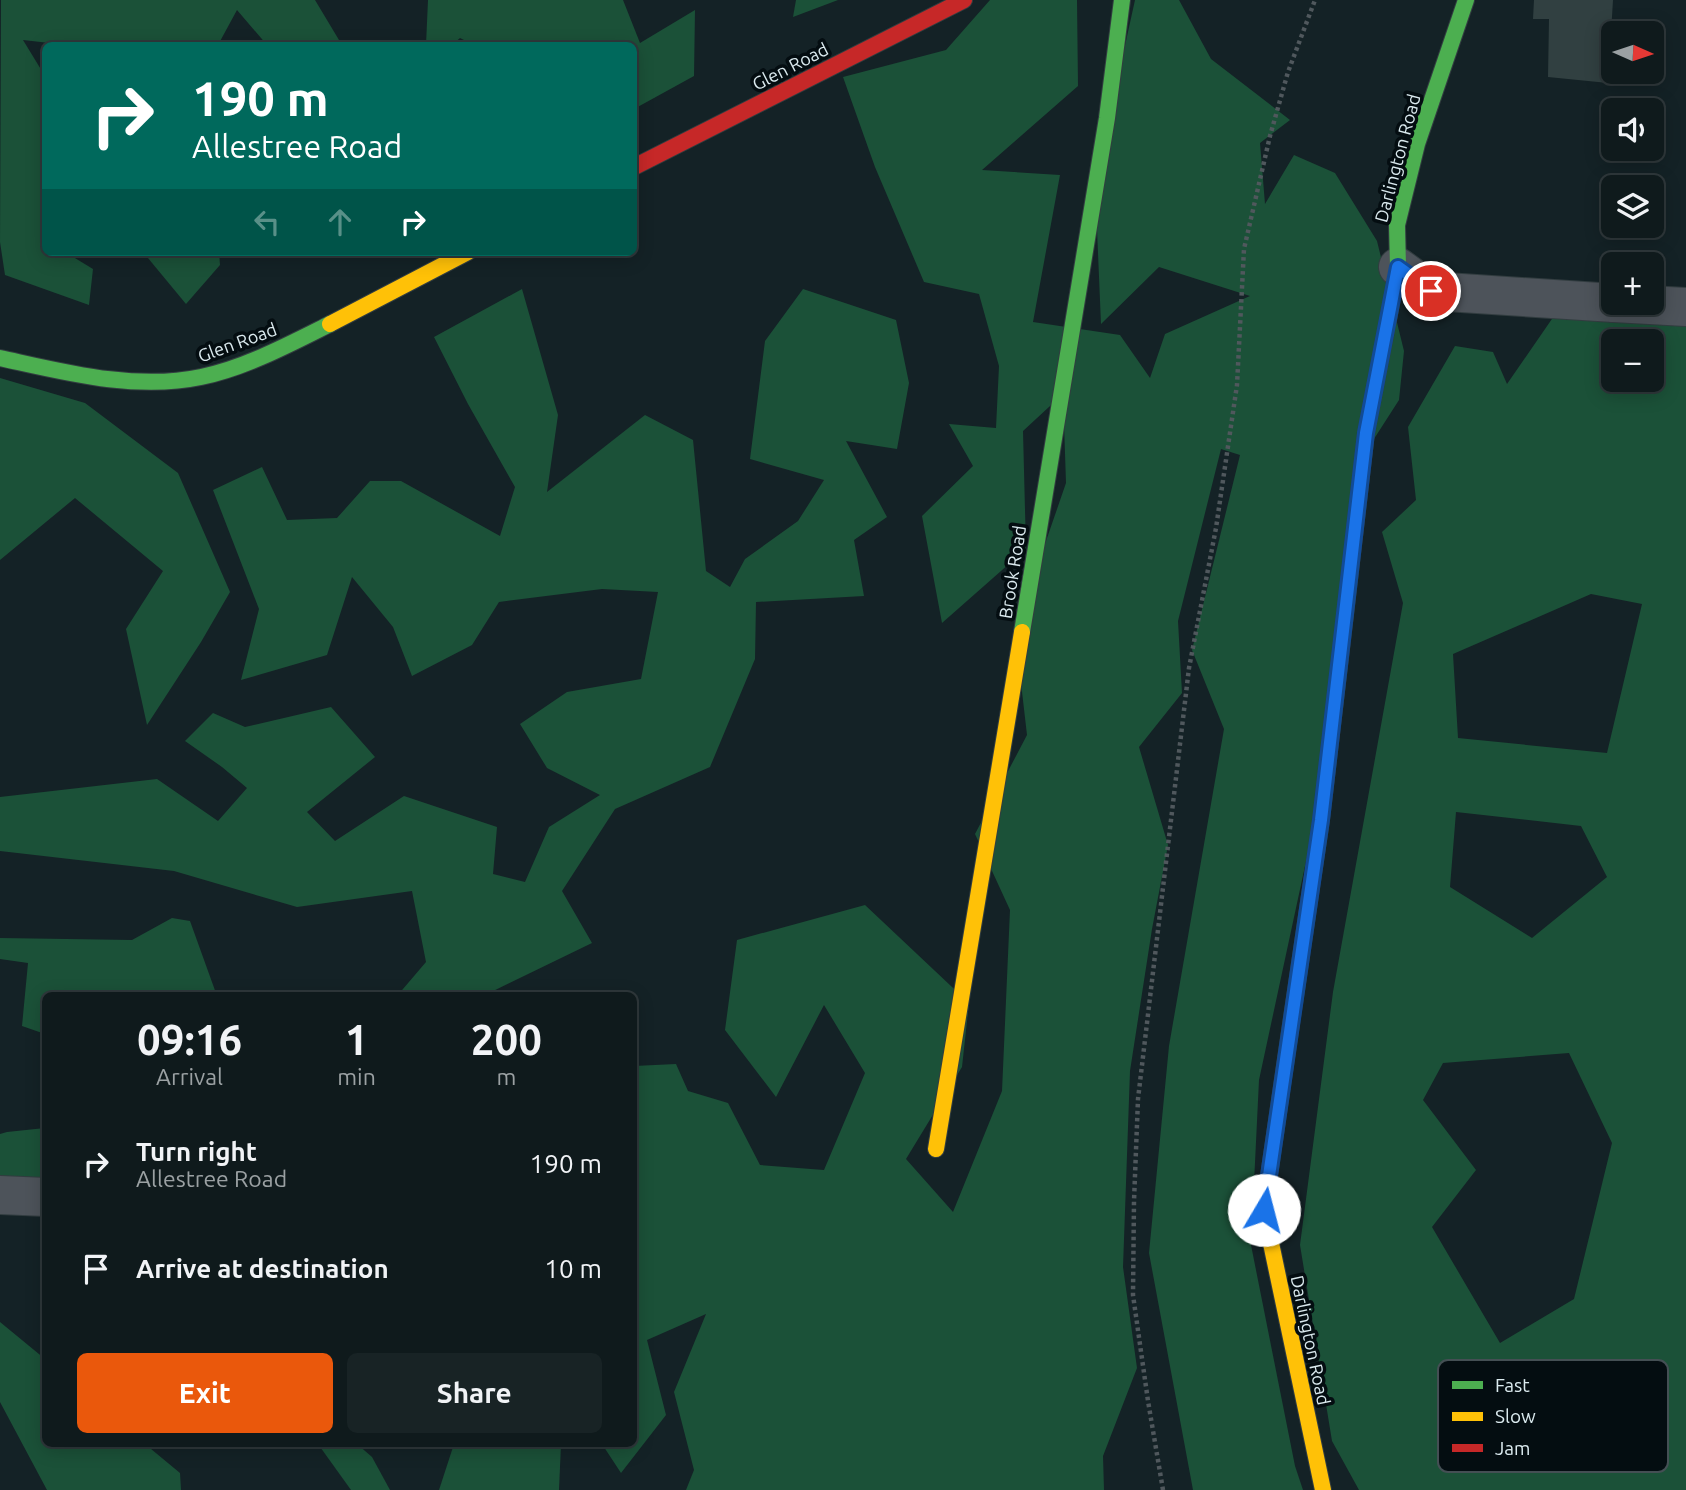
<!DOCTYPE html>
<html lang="en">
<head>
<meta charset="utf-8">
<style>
  :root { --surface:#0f1a1c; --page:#182325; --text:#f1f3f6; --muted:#9ba1a3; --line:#2f383b; --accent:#ea580c }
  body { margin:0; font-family:Ubuntu,sans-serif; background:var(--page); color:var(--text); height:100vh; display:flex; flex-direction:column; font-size:26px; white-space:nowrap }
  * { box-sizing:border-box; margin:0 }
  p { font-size:23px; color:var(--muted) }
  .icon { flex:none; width:38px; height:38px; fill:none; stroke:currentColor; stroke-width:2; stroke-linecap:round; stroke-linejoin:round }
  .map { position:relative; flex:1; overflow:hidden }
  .drawer { position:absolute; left:42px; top:992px; width:595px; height:455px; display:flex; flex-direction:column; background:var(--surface); border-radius:10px; box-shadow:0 4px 18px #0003,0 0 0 2px var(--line) }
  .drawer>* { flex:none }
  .guide { position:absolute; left:42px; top:42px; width:595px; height:214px; border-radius:10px; box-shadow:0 4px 18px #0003,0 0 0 2px var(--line); background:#00695c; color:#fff; overflow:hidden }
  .needle { width:46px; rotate:93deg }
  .tools { position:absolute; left:1601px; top:21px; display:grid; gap:14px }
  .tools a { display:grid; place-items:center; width:63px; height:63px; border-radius:10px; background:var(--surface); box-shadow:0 4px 18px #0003,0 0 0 2px var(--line); font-size:35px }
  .pin { position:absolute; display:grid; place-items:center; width:60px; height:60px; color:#fff; margin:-30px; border:4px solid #fff; border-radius:50%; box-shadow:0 2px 7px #0007 }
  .me { position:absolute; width:77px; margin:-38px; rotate:8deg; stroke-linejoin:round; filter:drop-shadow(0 0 5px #0008) }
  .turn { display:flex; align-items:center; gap:24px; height:147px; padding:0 35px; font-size:32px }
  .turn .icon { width:91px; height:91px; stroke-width:2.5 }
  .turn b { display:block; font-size:49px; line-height:60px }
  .lanes { display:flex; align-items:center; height:66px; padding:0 35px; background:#0003; justify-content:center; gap:35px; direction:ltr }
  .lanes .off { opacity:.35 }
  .eta { display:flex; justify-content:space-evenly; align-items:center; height:119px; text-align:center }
  .eta b { font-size:42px; font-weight:600; line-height:49px }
  .action { display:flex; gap:14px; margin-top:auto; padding:14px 35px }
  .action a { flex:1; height:80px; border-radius:10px; background:var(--accent); color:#fff; font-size:28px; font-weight:600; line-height:80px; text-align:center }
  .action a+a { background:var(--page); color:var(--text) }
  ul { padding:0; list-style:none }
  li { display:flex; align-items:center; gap:21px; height:105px; padding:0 35px }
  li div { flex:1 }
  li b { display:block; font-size:26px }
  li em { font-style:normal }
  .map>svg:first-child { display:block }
  .forest { fill:#1b5138; fill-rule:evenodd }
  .building { fill:#314041 }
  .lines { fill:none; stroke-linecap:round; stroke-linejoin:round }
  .street-casing { stroke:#323d40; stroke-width:40 }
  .fast-casing { stroke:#323d40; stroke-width:18 }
  .slow-casing { stroke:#323d40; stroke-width:18 }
  .jam-casing { stroke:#323d40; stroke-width:18 }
  .path { stroke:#50585d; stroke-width:4.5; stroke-dasharray:3.5 3.5; stroke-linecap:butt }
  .street { stroke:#4d535a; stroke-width:38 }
  .fast { stroke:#4caf50; stroke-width:16 }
  .slow { stroke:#ffc107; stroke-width:16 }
  .jam { stroke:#c62828; stroke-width:16 }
  .route-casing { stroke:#114b97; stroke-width:18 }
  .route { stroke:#1a73e8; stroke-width:12 }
  .labels { text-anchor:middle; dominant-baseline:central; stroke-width:7; stroke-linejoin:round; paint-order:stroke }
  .street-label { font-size:18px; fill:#dbeaef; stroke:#040d11 }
  .key { fill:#040d11; stroke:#444f54; stroke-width:2 }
  .key-label { font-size:19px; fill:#dbeaef }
</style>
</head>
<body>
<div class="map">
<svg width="1686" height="1490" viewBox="0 0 1686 1490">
  <rect width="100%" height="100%" fill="#142226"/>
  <g class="forest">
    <path d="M1,0H315L342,45H267L237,10L218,45L76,46L23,40L45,76V184L40,191L45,209L46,252H65L93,269L89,305L5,275L0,242Z"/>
    <path d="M428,0H623L640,43L695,10L694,76L634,109V46H476L460,38L452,45H426Z"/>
    <path d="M796,0H838L793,17Z"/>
    <path d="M990,0H1077L1078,86L982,170L1060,175L1033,322L1120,335L1150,378L1165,334L1250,296L1159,267L1101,324L1095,182L1135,0H1179L1211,59L1290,120L1260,143L1265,204L1294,155L1335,173L1377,241L1404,351L1399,400L1354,470L1319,801L1259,1080L1251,1245L1295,1466L1303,1490H1193L1149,1253L1169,1046L1224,729L1192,650L1240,455L1221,449L1178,621L1182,693L1139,747L1168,845L1152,929L1130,1071L1123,1267L1137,1368L1103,1456L1104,1490H686L694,1470L674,1392L706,1314L647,1340L666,1415L621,1473L602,1444H634V1263L636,1260L634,1256V1066L676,1064L688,1091L728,1103L760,1165L824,1170L865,1073L824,1005L776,1097L725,1030L737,940L865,905L969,1003L962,1067L906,1159L953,1212L1002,1091L1010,910L975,834L1027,735L1015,631L1066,483L1063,394L1023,431L1026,549L942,623L922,516L973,466L949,424L996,428L999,366L979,294L924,282L875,167L843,77L946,50Z"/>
    <path d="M143,252H219L220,265L186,304Z"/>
    <path d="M522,289L558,415L547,492L645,415L693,440L706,571L730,587L745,559L798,521L824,480L750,459L765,341L803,289L896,320L909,383L897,449L846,441L887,517L854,540L864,596L756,602L755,659L710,767L615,809L562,891L592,943L483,996H397L426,962L412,891L297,907L174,871L0,851V797L157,779L218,821L247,788L222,767L185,741L213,713L245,727L331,707L375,757L307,812L335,841L404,796L497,827L493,874L525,882L549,827L600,795L547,768L520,724L567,692L641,679L658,592L602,589L499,602L472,645L412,676L393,627L352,577L327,655L241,680L259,609L213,490L262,467L287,520L337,518L370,481H401L500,536L515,487L468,404L434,337Z"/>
    <path d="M1565,300L1686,324V1490H1359L1332,1441L1300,1245L1333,992L1403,603L1382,532L1416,500L1408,427L1455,346L1493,352L1507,384ZM1614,341H1652V380H1614ZM1591,594L1642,604L1607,753L1458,738L1453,654ZM1456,812L1581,826L1607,877L1532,938L1450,887ZM1569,1053L1612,1143L1574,1299L1500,1343L1432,1227L1476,1170L1423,1100L1443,1063Z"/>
    <path d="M0,378L85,403L178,473L230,592L201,642L147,725L126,629L163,571L75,498L0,560Z"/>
    <path d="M172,918L190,921L217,996H46L45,1034L22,1026L28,963L0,959V938L132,940Z"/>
    <path d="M45,1128V1185L0,1197V1134L7,1132Z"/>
    <path d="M0,1322L45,1359L46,1444H145L180,1473L181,1490H47L0,1402Z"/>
    <path d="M318,1444H357L372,1457L390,1490H351Z"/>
    <path d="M454,1444H561L559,1490H439Z"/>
  </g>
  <path class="building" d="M1534,0H1613L1608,83L1548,77L1549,19H1533Z"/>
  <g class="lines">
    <g class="street-casing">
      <g id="street">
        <path d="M1398,267L1431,291L1614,303"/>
        <path d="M1614,303L1686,307"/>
        <path d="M0,1195L46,1197"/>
      </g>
    </g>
    <g class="fast-casing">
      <g id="fast">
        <path d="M1388,320L1398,267L1397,225L1417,144L1466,0"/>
        <path d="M0,358C64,372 135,391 201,377C245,368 290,344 330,324"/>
        <path d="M1022,632L1107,118L1122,0"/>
        <path d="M1286,1058L1321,820L1345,615"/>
      </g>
    </g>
    <g class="slow-casing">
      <g id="slow">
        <path d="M330,324L468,252"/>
        <path d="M1345,615L1366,433L1388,320"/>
        <path d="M1286,1058L1264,1210L1323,1490"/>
        <path d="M936,1149L1022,632"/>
      </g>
    </g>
    <g class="jam-casing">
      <path id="jam" d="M634,167L964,0"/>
    </g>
    <path class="path" d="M1163,1490L1148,1401L1133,1295L1134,1201L1138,1099L1189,668L1216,528L1237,385L1244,249L1270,136L1288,72L1315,0"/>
    <use href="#street" class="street"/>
    <use href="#fast" class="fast"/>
    <use href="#slow" class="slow"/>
    <use href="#jam" class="jam"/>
  </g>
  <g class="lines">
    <g class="route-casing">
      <path id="route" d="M1264,1210L1321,820L1366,433L1398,267L1431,291"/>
    </g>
    <use href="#route" class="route"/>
  </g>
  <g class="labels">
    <g class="street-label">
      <text transform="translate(790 66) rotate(-27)">Glen Road</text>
      <text transform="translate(1397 158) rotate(-75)">Darlington Road</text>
      <text transform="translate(237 342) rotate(-20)">Glen Road</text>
      <text transform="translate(1012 572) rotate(-81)">Brook Road</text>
      <text transform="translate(1311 1340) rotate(78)">Darlington Road</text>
    </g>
  </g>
  <rect x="1438" y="1360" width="230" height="112" rx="10" class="key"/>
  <rect x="1452" y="1381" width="31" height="8" fill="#4caf50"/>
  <rect x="1452" y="1412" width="31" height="9" fill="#ffc107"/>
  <rect x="1452" y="1444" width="31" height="8" fill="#c62828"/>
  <g class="key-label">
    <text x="1495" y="1392">Fast</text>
    <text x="1495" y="1423">Slow</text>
    <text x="1495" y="1455">Jam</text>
  </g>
</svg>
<div class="tools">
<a><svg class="needle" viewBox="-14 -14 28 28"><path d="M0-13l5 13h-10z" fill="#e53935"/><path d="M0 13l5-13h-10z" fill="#9ba1a3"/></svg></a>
<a><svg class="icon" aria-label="sound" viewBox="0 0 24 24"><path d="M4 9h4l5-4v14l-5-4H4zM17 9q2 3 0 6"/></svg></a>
<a><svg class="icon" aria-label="layers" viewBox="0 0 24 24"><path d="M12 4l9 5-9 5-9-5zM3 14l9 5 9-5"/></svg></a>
<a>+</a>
<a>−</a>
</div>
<div class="pin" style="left:1431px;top:291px;background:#d93025"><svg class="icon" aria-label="arrive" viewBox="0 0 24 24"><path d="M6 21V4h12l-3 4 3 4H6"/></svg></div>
<svg class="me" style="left:1264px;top:1210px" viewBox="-20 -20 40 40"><circle r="19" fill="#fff"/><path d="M0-13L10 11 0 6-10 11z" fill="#1a73e8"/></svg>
<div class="guide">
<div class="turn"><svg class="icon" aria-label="right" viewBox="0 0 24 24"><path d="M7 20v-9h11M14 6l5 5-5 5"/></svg><div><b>190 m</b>Allestree Road</div></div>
<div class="lanes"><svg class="icon off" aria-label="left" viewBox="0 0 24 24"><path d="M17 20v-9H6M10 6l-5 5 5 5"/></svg><svg class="icon off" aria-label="ahead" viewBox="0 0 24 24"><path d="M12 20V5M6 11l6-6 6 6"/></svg><svg class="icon" aria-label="right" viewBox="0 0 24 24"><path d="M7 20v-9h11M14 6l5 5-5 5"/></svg></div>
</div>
<section class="drawer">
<div class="eta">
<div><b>09:16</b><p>Arrival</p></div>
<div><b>1</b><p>min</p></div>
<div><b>200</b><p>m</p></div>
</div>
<ul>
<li><svg class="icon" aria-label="right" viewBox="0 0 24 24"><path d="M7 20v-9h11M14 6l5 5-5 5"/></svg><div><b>Turn right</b><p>Allestree Road</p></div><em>190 m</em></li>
<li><svg class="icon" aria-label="arrive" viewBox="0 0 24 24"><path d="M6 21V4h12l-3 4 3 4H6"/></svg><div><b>Arrive at destination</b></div><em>10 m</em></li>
</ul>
<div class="action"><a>Exit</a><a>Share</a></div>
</section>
</div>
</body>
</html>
